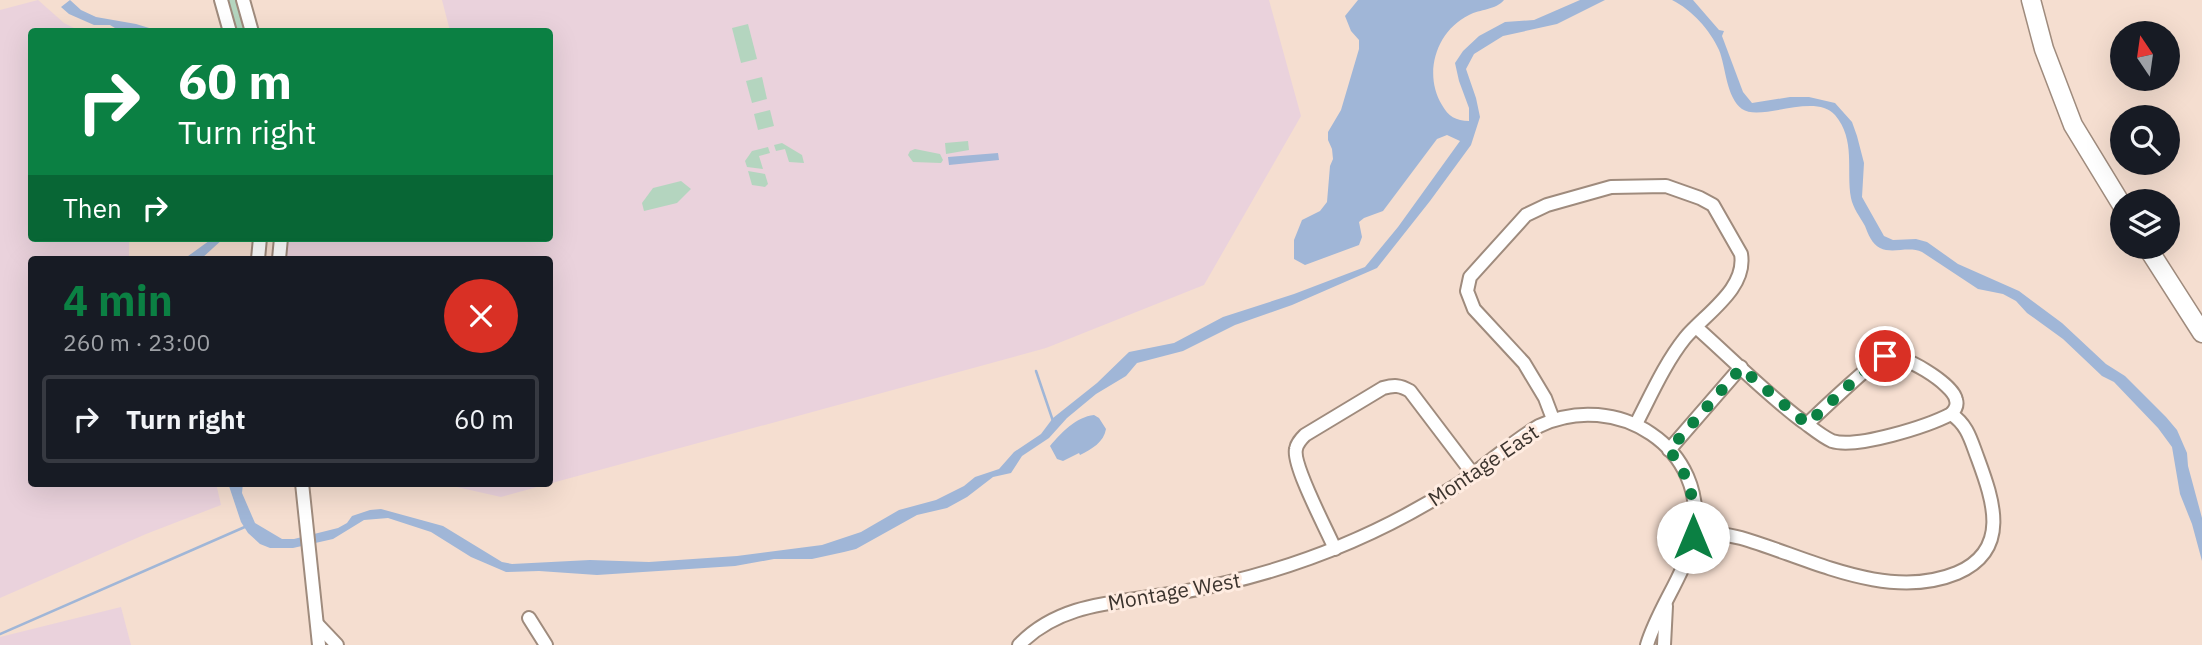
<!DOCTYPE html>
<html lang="en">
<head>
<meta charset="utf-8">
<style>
  :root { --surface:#171b24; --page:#20242c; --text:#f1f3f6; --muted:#9ea1a6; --line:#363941; --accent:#0b8043 }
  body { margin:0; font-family:"IBM Plex Sans",sans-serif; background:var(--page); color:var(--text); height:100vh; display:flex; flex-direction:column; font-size:26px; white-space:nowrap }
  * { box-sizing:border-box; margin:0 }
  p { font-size:23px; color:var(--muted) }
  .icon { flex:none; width:38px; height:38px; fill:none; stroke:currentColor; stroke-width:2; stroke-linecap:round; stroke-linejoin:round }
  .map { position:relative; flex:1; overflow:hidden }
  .panel { position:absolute; left:28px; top:256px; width:525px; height:231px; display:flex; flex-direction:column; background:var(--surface); border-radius:7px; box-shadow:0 7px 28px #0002 }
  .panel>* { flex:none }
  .guide { position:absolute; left:28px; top:28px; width:525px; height:214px; border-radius:7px; box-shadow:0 7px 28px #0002; background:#0b8043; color:#fff; overflow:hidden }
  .needle { width:46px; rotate:347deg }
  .fabs { position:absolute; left:2110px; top:21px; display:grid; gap:14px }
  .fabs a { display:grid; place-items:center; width:70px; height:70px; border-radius:50%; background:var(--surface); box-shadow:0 7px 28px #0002; font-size:35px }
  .pin { position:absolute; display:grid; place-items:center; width:60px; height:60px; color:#fff; margin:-30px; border:4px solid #fff; border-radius:50%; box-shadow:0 2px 7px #0007 }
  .me { position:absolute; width:77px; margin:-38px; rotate:0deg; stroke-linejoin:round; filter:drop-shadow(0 0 5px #0008) }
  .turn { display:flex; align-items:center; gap:24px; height:147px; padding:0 35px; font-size:32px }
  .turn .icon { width:91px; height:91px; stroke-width:2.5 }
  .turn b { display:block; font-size:49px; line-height:60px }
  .then { display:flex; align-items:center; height:66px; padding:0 35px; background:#0003; gap:14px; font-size:26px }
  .round { display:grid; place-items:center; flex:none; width:74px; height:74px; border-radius:37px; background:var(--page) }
  .overview { display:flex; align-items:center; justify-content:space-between; height:119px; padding:0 35px }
  h1 { font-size:42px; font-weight:700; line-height:52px; color:var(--accent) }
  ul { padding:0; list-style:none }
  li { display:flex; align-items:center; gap:21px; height:88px; margin:0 14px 10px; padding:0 21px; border:4px solid var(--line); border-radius:7px }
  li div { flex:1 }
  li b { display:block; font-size:26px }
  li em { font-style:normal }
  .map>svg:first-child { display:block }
  .commercial { fill:#ead2dc }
  .green { fill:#b4d5bf }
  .water { fill:#a0b6d7 }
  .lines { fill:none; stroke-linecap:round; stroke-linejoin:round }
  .stream { stroke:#a0b6d7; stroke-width:2.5 }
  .street-casing { stroke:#9f8b7d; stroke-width:16 }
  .secondary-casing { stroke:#9f8b7d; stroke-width:21 }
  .street { stroke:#fff; stroke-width:12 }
  .secondary { stroke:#fff; stroke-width:18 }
  .route { stroke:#0b8043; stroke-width:12; stroke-dasharray:0 21.6 }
  .labels { text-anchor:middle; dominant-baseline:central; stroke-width:6; stroke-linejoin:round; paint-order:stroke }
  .street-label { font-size:21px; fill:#3c342e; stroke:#ffece1 }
</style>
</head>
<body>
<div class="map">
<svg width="2202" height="645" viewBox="0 0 2202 645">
  <rect width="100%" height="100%" fill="#f5ded0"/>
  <g class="commercial">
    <path d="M38,0L64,23L80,31L32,32V238H143L129,241V259H32V483H216L221,505L146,534L0,598V10Z"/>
    <path d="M442,0H1269L1301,116L1204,285L1046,348L501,497L439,483H550V259H286L288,238H550V32L450,31Z"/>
    <path d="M121,607L131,645H0V637Z"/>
  </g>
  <g class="green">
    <path d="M227,0H237L245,31H236Z"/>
    <path d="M748,24L757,59L741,63L732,28Z"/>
    <path d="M762,77L767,99L752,103L746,81Z"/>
    <path d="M770,110L774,126L758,130L754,114Z"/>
    <path d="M968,141L969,150L946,154L945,143Z"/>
    <path d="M782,143L802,155L804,163L789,162L785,149L776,151L774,145Z"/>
    <path d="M768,147L770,153L759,156L763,169L747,167L745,161L752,151Z"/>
    <path d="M915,149L940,154L943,160L941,163L913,162L908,155L910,151Z"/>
    <path d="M748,171L765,174L768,184L765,187L752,185Z"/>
    <path d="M681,181L691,189L677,203L644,211L642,203L653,188Z"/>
  </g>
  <g class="water">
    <path d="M70,0L81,10L96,17L136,24L159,31H120L110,25H94L69,14L61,7Z"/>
    <path d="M1358,0H1504C1496,10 1480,9 1469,15C1436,31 1423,74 1442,105C1448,116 1456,121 1469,121V108L1459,81L1455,63L1463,51L1479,36L1505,22L1534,20L1580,0H1605L1557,24L1503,36L1474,54L1466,69L1476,98L1480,117L1471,145L1430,201L1377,268L1292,305L1235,325L1183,351L1137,363L1126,376L1096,394L1067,418L1049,438L1022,456L1011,473L993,477L967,497L947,508L917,515L856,549L844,552L812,559H774L735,566L597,575L539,571L506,572L471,557L431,532L388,518L364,520L333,539L293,548H270L260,544L248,533L241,522L228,483H243L242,493L255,523L282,539H294L338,528L347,523L352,516L370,510L381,509L443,526L502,562L512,564L590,560L649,562L737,556L822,545L861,532L899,510L936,500L964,486L975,477L999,469L1014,452L1041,434L1053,418L1097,383L1129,352L1174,343L1223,317L1294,294L1365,267L1398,227L1460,141L1447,135L1437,139L1383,211L1364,218L1359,222L1362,237L1359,245L1305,265L1294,259V240L1302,220L1320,211L1327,202L1330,166L1333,159L1332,149L1328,140V132L1341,110L1359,49V40L1351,31L1345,16Z"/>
    <path d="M1672,0H1693L1719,30L1724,31L1722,36L1743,92L1752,103L1790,97H1809L1835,103L1852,122L1857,136L1864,163L1862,197L1884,236L1893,240L1916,239L1927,242L1958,264L2019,291L2062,323L2106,364L2125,376L2166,417L2177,430L2187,453L2188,466L2202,518V561L2192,524L2180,494L2172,447L2158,428L2114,382L2102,376L2063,339L2027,313L2016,301L2003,294L1978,289L1922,252C1909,246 1892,254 1880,248C1872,244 1868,234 1865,226C1860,217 1853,208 1851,198C1846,170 1856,140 1835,115C1815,92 1761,122 1742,109C1726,97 1726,67 1719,50C1710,30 1692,10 1672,0Z"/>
    <path d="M998,153L999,160L949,165L948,157Z"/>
    <path d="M213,238H224L201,259H184Z"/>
    <path d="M1094,415L1099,418L1106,429C1104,442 1092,449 1080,455L1079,453L1063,461L1057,459L1050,446C1062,432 1076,417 1094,415Z"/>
  </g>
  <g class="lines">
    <g class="stream">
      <path d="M1036,371L1053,421"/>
      <path d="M0,634L247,526"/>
    </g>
    <g class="street-casing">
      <g id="street">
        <path d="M221,0L230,32"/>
        <path d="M243,0L252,32"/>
        <path d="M258,259L260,238"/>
        <path d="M279,259L281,238"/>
        <path d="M1696,327C1731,358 1764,392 1801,420C1811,427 1821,436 1832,441C1857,449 1928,426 1951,414C1955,410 1958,406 1956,400C1954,384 1901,352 1885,356C1875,359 1819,413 1807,424"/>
        <path d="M1553,419L1545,398L1524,363L1474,309L1467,291L1470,277L1526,215L1547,205L1611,187L1666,186L1700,198L1713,205L1741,254C1747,289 1705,314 1685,338C1665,363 1651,395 1636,424"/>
        <path d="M1669,450L1741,367"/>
        <path d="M302,483L319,645"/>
        <path d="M1694,530C1709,533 1726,534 1741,538C1807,557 1887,602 1957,573C2011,550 1993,500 1978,459C1971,441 1968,425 1951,414"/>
        <path d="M1335,549C1327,530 1292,465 1296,449C1297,443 1301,439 1305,435L1383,388C1394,385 1400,385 1410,391L1473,474"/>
        <path d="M529,618L546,645"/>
        <path d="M318,625L337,645"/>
        <path d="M1019,645C1061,601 1120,603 1176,593C1276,576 1372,540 1457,485C1485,467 1510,443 1539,426C1615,389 1711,447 1693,537C1685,575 1658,608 1647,645"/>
        <path d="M1664,645L1666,606"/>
      </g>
    </g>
    <g class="secondary-casing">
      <g id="secondary">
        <path d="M2031,0L2044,49L2073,125L2123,207"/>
        <path d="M2147,247L2202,333"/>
      </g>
    </g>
    <use href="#street" class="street"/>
    <use href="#secondary" class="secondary"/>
  </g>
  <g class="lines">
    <path class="route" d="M1693,537C1697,504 1690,476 1669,450L1741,368L1807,424L1872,364L1885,356"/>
  </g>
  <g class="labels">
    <g class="street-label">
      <text transform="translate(1483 465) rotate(-34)">Montage East</text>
      <text transform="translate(1174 591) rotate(-10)">Montage West</text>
    </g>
  </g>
</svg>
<div class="fabs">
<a><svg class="needle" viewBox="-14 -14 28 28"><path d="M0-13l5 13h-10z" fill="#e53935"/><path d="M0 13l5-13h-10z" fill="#9ea1a6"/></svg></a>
<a><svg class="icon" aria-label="search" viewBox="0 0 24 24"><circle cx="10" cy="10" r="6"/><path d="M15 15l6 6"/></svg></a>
<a><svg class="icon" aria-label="layers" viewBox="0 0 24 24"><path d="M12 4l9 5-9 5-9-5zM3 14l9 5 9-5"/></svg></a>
</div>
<div class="pin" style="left:1885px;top:356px;background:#d93025"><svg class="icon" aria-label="arrive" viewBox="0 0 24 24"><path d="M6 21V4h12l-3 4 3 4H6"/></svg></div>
<svg class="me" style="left:1693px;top:537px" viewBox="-20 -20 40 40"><circle r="19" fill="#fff"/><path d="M0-13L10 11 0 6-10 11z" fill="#0b8043"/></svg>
<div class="guide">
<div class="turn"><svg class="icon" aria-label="right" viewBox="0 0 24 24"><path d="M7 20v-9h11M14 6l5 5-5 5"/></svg><div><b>60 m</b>Turn right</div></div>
<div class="then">Then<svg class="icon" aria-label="right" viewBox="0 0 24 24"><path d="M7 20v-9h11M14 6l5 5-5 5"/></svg></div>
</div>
<section class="panel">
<div class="overview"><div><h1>4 min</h1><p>260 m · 23:00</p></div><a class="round" style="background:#d93025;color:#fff"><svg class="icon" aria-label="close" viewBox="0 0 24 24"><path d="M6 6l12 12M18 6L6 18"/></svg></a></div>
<ul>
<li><svg class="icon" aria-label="right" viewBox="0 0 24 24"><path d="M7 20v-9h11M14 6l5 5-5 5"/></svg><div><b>Turn right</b></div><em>60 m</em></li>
</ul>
</section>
</div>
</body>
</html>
